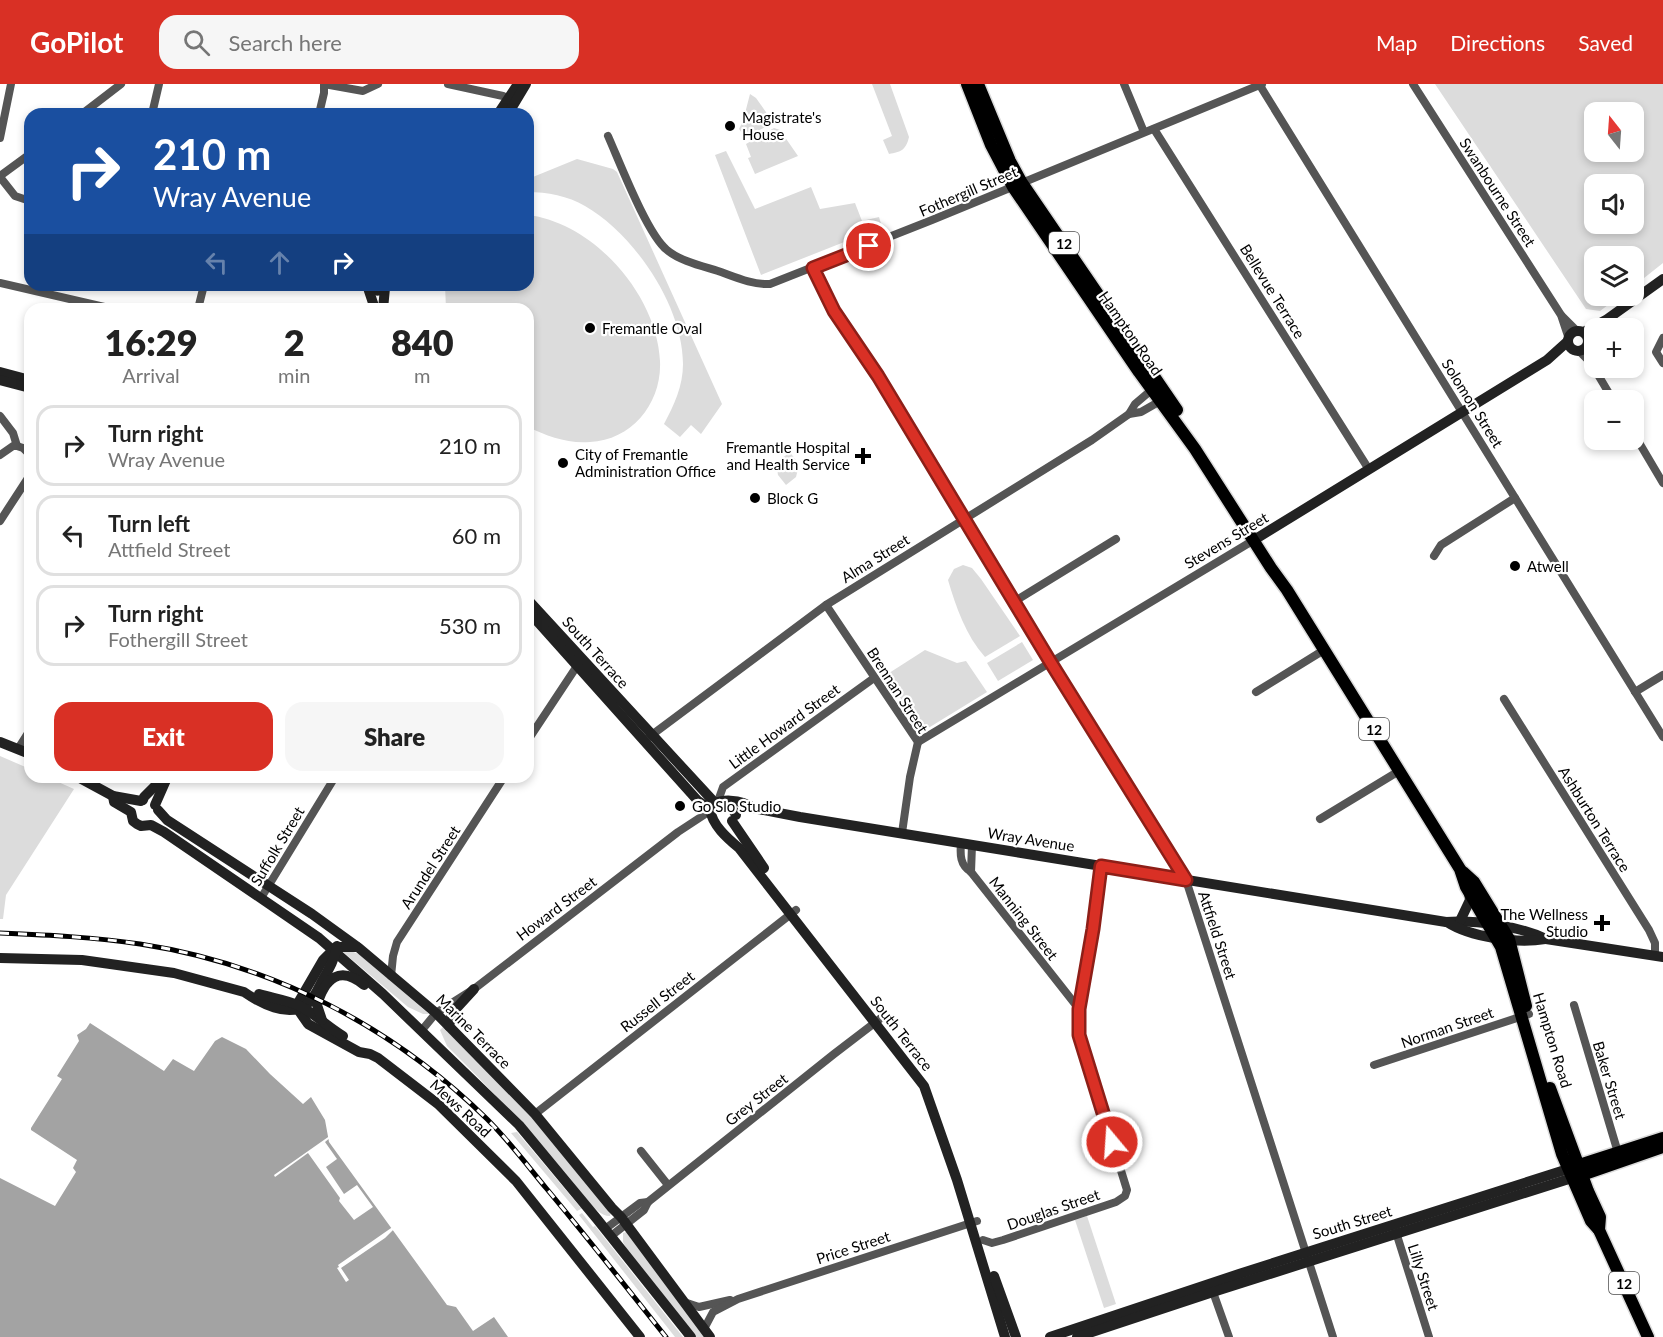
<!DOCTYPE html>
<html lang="en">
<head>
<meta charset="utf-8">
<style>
  :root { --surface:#fff; --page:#f6f6f6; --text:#222; --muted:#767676; --line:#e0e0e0; --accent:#d93025 }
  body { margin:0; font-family:Lato,sans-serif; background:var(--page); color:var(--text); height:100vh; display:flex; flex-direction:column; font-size:22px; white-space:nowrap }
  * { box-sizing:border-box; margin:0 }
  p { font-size:20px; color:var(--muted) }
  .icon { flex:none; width:33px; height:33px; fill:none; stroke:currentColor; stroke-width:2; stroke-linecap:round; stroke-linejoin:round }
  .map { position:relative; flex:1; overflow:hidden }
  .side { position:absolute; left:24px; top:219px; width:510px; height:480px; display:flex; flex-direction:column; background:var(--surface); border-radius:18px; box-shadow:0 3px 9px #0003 }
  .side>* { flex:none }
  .guide { position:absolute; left:24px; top:24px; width:510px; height:183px; border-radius:18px; box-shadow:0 3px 9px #0003; background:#1a4fa0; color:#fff; overflow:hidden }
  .needle { width:39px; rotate:343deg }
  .controls { position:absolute; left:1584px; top:18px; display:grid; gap:12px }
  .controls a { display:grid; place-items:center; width:60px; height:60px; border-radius:12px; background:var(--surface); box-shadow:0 3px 9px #0003; font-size:30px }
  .pin { position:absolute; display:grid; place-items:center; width:51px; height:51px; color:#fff; margin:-26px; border:3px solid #fff; border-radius:50%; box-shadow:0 2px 6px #0007 }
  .me { position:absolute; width:66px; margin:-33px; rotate:342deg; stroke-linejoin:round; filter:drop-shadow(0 0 4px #0008) }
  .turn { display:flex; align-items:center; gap:21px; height:126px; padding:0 30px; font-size:27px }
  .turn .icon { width:78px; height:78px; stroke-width:2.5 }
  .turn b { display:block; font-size:42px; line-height:51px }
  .lanes { display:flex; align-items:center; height:57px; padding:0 30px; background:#0003; justify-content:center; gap:30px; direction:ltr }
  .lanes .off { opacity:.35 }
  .eta { display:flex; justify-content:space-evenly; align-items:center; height:102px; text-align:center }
  .eta b { font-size:36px; font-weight:800; line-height:42px }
  .primary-button { display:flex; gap:12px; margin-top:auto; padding:12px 30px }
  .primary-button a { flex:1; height:69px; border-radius:18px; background:var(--accent); color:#fff; font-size:24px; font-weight:800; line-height:69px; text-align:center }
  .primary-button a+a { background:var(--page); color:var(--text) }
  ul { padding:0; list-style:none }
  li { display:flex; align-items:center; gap:18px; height:81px; margin:0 12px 9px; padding:0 18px; border:3px solid var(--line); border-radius:18px }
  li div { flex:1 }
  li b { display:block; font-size:22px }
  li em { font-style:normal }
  header { display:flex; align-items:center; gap:36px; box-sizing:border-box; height:84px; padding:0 30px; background:var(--accent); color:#fff }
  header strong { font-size:28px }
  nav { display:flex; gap:33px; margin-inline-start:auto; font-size:21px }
  .search { width:420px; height:54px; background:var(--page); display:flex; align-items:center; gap:15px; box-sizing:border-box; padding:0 21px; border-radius:18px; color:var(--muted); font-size:22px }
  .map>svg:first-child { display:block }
  .green { fill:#dcdcdc; fill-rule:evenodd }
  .water { fill:#a3a3a3 }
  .pier { fill:#fff }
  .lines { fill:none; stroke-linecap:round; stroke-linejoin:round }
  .primary-casing { stroke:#dbdbdb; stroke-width:15 }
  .street { stroke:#555; stroke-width:8 }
  .secondary { stroke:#222; stroke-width:10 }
  .primary { stroke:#000; stroke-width:12 }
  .rail-casing { stroke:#000; stroke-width:5 }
  .rail { stroke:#fff; stroke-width:3; stroke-dasharray:9; stroke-linecap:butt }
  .route-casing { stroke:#8d1f18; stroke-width:15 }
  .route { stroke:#d93025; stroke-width:10 }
  .poi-dot { fill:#000; stroke:#fff; stroke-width:2 }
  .labels { text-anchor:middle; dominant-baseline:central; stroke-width:4.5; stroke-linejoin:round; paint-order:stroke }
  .shield { fill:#fff; stroke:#4c4c4c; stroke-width:1.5 }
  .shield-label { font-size:14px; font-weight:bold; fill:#000 }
  .poi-label { font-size:15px; fill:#000; stroke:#fff; text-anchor:start }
  .street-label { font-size:15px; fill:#000; stroke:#fff }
</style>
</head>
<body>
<header>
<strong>GoPilot</strong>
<div class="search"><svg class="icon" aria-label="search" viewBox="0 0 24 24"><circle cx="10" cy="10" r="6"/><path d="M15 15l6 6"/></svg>Search here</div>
<nav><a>Map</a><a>Directions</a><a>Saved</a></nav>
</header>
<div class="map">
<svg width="1663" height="1253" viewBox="0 0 1663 1253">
  <rect width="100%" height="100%" fill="#fff"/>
  <g class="green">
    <path d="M872,0H890L909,53C906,66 901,68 889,70L883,56L892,52Z"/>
    <path d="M1435,0H1663V179L1634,202V172H1594V212H1620L1600,227L1586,225ZM1594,28H1634V68H1594ZM1594,100H1634V140H1594Z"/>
    <path d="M750,10L756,14L773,38L772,40L745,53L739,45L743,37Z"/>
    <path d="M774,44L780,46L798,72L755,90L748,74L751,73L746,60Z"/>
    <path d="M726,67L755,125L811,103L820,125L855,119L862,137L879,133L882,143L761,191L715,71Z"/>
    <path d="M577,75L613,85L617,88L722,320L701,350L691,341L680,353L664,340C674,321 683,302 683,280C683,222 634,150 585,122C568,112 547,108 528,108V95Z"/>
    <path d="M528,131C594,139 657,211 660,277C662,319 632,356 590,358C568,360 547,352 528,343V225H446L445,201H528Z"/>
    <path d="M790,368L799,381L796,393L786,401L778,391L776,379Z"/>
    <path d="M963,481L972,484L981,495L1020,552L985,573C966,552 956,523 948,496L954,485Z"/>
    <path d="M1022,558L1033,576L998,597L987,579Z"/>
    <path d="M925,566L957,579L966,577L987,608L925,646L920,645L886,591Z"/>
    <path d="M0,672L30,685V693H47L74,705L6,811L3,835H0Z"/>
    <path d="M350,867L359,870L429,930H423L408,923L343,868Z"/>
    <path d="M443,943L529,1029L611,1129L610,1132C596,1133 577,1102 568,1092C530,1046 489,1004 447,962L440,946Z"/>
    <path d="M517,1048L580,1123L583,1124L577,1127L511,1049Z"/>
    <path d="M582,1129L593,1143L595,1142L683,1253H675L579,1131Z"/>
    <path d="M1087,1132L1116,1220L1104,1224L1075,1136Z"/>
    <path d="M626,1148L708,1253H696L628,1168L623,1158V1149Z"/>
  </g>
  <path class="water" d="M90,939L164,987L173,975L194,987L215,957L222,953L246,965L270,990L303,1020L311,1013L325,1036L329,1058L447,1221L456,1223L473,1247L494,1233L508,1253H0V1094L55,1122L76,1088L73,1084L77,1076L31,1046V1044L62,995L57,992L79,957L77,951L86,945Z"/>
  <g class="pier">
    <path d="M331,1051V1053L325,1058L337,1075L326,1083L344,1110L357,1101L373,1123L354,1136L339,1117L340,1114L308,1069L275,1093L274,1091Z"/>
    <path d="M394,1142L395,1144L385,1154L341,1184L349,1196L346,1198L337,1184L339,1183L338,1181Z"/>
  </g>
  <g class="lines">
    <g class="primary-casing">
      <g id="primary">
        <path d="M967,0L991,61L1013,103L1139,288L1195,365L1271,484L1287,506L1460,785L1466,803L1501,863L1562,1070L1591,1137L1599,1146L1648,1253"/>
        <path d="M978,0L1010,77L1022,99L1177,326"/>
        <path d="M1463,788L1474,798L1509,855L1526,922"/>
        <path d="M1550,1004L1588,1107L1600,1133L1599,1146"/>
        <path d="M1573,1083L1663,1054"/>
        <path d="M1576,1093L1663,1063"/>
      </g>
    </g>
    <g class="street">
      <path d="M324,0L363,7L378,0"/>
      <path d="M448,0L503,12"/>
      <path d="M1124,0L1144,48"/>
      <path d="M1259,0L1663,653"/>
      <path d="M1413,0L1561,231L1568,252"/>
      <path d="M82,30L121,0"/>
      <path d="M152,30L159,0"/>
      <path d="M319,30L324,9V0"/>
      <path d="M1154,45L1368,384"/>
      <path d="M608,52C620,79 647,150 667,166C680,177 702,182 718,187C735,193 752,201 770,200L932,136L1262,0"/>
      <path d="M0,54L11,0"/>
      <path d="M0,92L30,70"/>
      <path d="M0,93L15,112L30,117"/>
      <path d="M813,185L834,227L878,292L1051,579L1186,796L1333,1253"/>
      <path d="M0,199L113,225"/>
      <path d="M198,225L204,201"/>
      <path d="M1562,232L1577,247"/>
      <path d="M1663,254L1656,268L1663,279"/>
      <path d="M1587,261L1590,277"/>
      <path d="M1579,267L1591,279L1613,316"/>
      <path d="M1129,330L1135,320L1155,303"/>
      <path d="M0,332L13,349L17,362"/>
      <path d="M1634,350L1663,399"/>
      <path d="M17,362L23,364L30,371"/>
      <path d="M0,371L13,362H17"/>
      <path d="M0,437L30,391"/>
      <path d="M1434,472L1441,461L1515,414"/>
      <path d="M1015,517L1116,455"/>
      <path d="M826,521L918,658L910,693L902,749"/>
      <path d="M1256,608L1324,566"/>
      <path d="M1635,608L1663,591"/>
      <path d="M1504,615L1649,846L1655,859V872"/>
      <path d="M649,653L826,521L1092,356L1129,330L1141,328L1162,316"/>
      <path d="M528,656L577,582"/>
      <path d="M918,658L1254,456"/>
      <path d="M18,665L30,646"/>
      <path d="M718,717L723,703L874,594"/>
      <path d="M1320,735L1399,687"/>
      <path d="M961,759C960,771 960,781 971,788L1079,925"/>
      <path d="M971,788L972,761"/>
      <path d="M261,814L335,693"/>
      <path d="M391,892L393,872L397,858L504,693"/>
      <path d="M1574,921L1619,1072"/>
      <path d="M422,946L436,929L474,905L678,748L710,727"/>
      <path d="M1374,981L1529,930"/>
      <path d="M535,1030L796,826"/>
      <path d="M641,1067L668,1101"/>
      <path d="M605,1145L640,1119L648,1118"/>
      <path d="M1395,1145L1429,1253"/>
      <path d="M611,1152L644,1126L648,1118L834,970L881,934"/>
      <path d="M983,1156L992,1159L1003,1156L1116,1118L1125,1112L1127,1106L1079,951V925L1093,845L1101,782"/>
      <path d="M1213,1208L1229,1253"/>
      <path d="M684,1218L699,1223L730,1216"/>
      <path d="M704,1245L713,1228L738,1215L977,1137"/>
    </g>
    <g class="secondary">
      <path d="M498,30L518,0"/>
      <path d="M508,30L526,0"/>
      <path d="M366,201C372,208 381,209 387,201"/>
      <path d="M368,204L375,225"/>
      <path d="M383,225L385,204"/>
      <circle cx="1578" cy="257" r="10"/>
      <path d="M1584,248L1606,236L1663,195"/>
      <path d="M0,288L30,296"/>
      <path d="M0,296L30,304"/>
      <path d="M1254,456L1547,276L1567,258"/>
      <path d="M528,516L715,719"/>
      <path d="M528,527L698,717L710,725"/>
      <path d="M0,658L30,670"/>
      <path d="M78,693L113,712L141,717"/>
      <path d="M113,712L114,718L131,728L133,737L137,740L141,742L151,741L164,748L319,854L383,910L519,1041L597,1135L691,1253"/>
      <path d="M143,716L144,713L164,693"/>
      <path d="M723,718L730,721L736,731"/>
      <path d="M155,721L166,696"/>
      <path d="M710,725C717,712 743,716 753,724L800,733L1446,838C1476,836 1519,842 1546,855L1663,873"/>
      <path d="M710,725C712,741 727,754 739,764L924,1002L957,1096L1005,1253"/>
      <path d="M158,726L167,736L312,830L359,864L436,929L535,1030L612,1124L621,1133L710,1253"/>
      <path d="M732,737L764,784"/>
      <path d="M1460,837L1470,816L1469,808"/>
      <path d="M1447,838C1470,853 1517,860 1545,855"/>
      <path d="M357,863H336L323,876L298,919L299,927L308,940L359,968L370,970L378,974L438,1020L516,1097L640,1253"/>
      <path d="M0,874L82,876L174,889L244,908C260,919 288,934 306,921C314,915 318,905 322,897C329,885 335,875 337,862"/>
      <path d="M259,910C272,914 288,916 300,922C315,930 328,943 343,952"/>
      <path d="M322,936L317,921C325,894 340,881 364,901"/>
      <path d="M449,942L452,929L474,905"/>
      <path d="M994,1192L1016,1253"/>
      <path d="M1050,1253L1239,1190L1568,1085"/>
      <path d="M1077,1253L1213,1208L1572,1094"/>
    </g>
    <use href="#primary" class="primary"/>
    <g class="rail-casing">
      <path id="rail" d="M0,849C47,851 94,853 140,860C272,880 392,942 487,1035C509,1057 527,1081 546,1104C587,1153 626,1203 666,1253"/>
    </g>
    <use href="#rail" class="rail"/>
  </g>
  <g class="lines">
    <g class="route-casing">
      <path id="route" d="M869,162L813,184L834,227L878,292L1051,579L1186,796L1101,782L1093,845L1079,925V951L1112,1058"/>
    </g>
    <use href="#route" class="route"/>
  </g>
  <g class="poi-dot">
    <circle cx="730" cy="42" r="6"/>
    <circle cx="590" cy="244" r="6"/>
    <path d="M860 363h6v6h6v6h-6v6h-6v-6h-6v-6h6z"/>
    <circle cx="563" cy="379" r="6"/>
    <circle cx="755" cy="414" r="6"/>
    <circle cx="1515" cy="482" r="6"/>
    <circle cx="680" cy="722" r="6"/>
    <path d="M1599 830h6v6h6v6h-6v6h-6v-6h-6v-6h6z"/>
  </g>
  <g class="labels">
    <g class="shield">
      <rect x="1049" y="148" width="30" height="22" rx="4.5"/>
      <rect x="1359" y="634" width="30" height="22" rx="4.5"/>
      <rect x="1609" y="1188" width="30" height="22" rx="4.5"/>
    </g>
    <g class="shield-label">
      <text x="1064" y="159">12</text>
      <text x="1374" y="645">12</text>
      <text x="1624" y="1199">12</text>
    </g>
    <g class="poi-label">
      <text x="742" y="33">Magistrate's<tspan x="742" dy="17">House</tspan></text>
      <text x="602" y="244">Fremantle Oval</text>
      <text x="850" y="363" text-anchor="end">Fremantle Hospital<tspan x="850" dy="17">and Health Service</tspan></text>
      <text x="575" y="370">City of Fremantle<tspan x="575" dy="17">Administration Office</tspan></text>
      <text x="767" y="414">Block G</text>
      <text x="1527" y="482">Atwell</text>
      <text x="692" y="722">Go Slo Studio</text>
      <text x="1588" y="830" text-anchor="end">The Wellness<tspan x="1588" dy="17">Studio</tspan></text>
    </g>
    <g class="street-label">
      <text transform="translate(968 107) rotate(-23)">Fothergill Street</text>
      <text transform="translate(1498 108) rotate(57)">Swanbourne Street</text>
      <text transform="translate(1273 207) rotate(58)">Bellevue Terrace</text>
      <text transform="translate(1131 249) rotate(55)">Hampton Road</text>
      <text transform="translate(1473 319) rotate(58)">Solomon Street</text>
      <text transform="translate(1226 456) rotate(-31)">Stevens Street</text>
      <text transform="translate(875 474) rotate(-32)">Alma Street</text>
      <text transform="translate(596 568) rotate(48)">South Terrace</text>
      <text transform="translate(898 606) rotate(57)">Brennan Street</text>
      <text transform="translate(784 642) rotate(-36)">Little Howard Street</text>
      <text transform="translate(1595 735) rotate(58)">Ashburton Terrace</text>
      <text transform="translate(1031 755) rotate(9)">Wray Avenue</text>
      <text transform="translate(277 762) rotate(-59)">Suffolk Street</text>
      <text transform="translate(430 783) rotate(-57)">Arundel Street</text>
      <text transform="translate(556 824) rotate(-37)">Howard Street</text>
      <text transform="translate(1024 834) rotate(52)">Manning Street</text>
      <text transform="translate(1218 851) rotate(72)">Attfield Street</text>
      <text transform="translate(657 917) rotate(-38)">Russell Street</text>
      <text transform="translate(1447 943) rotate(-19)">Norman Street</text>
      <text transform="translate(474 947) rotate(45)">Marine Terrace</text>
      <text transform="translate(902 949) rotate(52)">South Terrace</text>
      <text transform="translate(1553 956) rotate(73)">Hampton Road</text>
      <text transform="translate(1610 996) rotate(73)">Baker Street</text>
      <text transform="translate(756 1015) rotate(-38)">Grey Street</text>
      <text transform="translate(461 1024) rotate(43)">Mews Road</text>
      <text transform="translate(1053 1125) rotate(-19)">Douglas Street</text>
      <text transform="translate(1352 1138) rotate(-17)">South Street</text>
      <text transform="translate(853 1163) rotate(-18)">Price Street</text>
      <text transform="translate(1424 1193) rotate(72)">Lilly Street</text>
    </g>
  </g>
</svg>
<div class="controls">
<a><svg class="needle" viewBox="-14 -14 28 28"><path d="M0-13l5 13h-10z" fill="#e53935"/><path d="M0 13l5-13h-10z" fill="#767676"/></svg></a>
<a><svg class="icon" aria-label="sound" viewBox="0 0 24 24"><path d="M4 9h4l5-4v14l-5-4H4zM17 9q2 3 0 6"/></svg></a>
<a><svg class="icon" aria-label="layers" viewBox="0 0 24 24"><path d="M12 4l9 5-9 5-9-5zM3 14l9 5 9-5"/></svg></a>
<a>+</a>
<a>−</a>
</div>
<div class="pin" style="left:869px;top:162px;background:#d93025"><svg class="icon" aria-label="arrive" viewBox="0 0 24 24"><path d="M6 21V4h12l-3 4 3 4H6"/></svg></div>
<svg class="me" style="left:1112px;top:1058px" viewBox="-20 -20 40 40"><circle r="17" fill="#d93025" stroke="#fff" stroke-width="3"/><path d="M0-11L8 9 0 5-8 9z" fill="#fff"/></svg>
<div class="guide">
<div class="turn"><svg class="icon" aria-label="right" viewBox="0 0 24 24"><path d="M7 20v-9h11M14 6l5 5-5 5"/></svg><div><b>210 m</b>Wray Avenue</div></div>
<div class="lanes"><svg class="icon off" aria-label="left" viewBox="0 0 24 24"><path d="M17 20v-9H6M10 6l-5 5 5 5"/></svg><svg class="icon off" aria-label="ahead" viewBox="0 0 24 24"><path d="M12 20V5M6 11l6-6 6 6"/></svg><svg class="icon" aria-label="right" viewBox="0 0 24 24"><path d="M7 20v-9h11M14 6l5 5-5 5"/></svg></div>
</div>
<section class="side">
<div class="eta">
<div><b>16:29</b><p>Arrival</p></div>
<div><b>2</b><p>min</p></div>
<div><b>840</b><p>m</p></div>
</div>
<ul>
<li><svg class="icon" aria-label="right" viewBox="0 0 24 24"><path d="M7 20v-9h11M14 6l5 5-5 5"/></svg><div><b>Turn right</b><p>Wray Avenue</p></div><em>210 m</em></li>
<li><svg class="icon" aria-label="left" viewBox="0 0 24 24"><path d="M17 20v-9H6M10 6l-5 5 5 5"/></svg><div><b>Turn left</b><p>Attfield Street</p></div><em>60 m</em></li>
<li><svg class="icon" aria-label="right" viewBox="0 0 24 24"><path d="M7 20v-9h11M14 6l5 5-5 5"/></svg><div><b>Turn right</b><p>Fothergill Street</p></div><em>530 m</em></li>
</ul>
<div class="primary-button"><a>Exit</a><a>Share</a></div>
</section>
</div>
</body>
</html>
